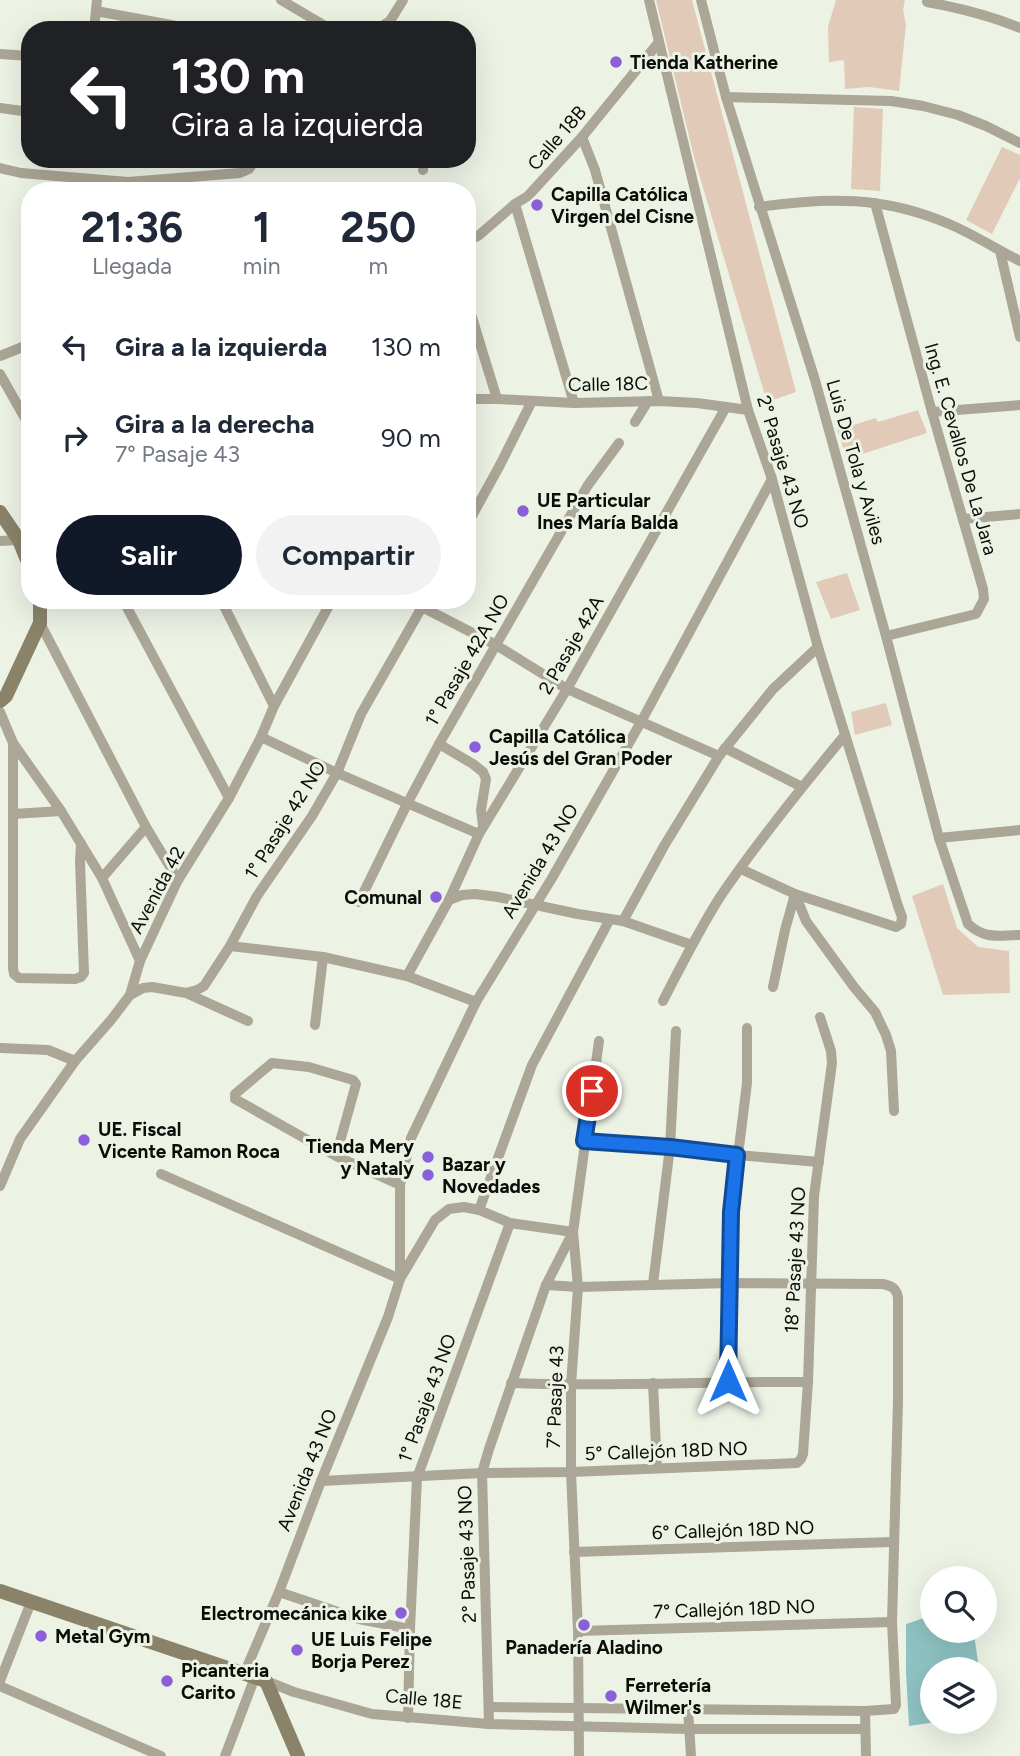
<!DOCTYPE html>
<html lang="es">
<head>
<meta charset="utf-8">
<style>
  :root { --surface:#fff; --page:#f2f2f3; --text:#1f2937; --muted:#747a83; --accent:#111827 }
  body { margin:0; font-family:Figtree,sans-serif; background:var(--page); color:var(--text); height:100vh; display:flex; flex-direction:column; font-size:26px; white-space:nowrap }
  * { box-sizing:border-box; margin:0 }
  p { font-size:23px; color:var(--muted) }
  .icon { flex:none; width:38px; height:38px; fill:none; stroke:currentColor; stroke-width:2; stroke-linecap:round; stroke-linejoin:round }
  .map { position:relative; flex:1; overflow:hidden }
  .details { position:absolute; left:21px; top:182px; width:455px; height:427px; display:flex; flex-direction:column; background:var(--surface); border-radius:28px; box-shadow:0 7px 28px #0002 }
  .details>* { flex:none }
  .hud { position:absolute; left:21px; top:21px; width:455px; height:147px; border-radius:28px; box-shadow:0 7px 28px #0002; background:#202124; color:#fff; overflow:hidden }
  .controls { position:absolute; left:920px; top:1566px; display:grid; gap:14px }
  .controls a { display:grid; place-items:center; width:77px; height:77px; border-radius:50%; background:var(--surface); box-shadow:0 7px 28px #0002; font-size:35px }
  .pin { position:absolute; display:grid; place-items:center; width:60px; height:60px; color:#fff; margin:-30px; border:4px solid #fff; border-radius:50%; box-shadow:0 2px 7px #0007 }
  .me { position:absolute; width:77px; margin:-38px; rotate:0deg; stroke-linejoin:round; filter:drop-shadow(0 0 5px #0008) }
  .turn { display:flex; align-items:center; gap:24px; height:147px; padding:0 35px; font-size:32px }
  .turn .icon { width:91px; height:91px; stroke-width:2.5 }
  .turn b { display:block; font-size:49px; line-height:60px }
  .eta { display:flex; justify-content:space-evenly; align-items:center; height:119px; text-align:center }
  .eta b { font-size:42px; font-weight:700; line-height:49px }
  .action { display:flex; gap:14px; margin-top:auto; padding:14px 35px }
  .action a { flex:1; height:80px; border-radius:42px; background:var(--accent); color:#fff; font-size:28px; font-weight:700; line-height:80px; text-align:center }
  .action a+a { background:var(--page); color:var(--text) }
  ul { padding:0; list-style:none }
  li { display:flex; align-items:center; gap:21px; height:91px; padding:0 35px }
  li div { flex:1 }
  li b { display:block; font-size:26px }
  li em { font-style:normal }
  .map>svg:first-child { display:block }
  .green { fill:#e2cab8 }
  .water { fill:#8fc3c3 }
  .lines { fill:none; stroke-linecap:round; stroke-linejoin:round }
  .street { stroke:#aba696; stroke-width:10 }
  .secondary { stroke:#8a836a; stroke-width:14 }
  .route-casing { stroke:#114b97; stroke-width:18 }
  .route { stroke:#1a73e8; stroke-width:12 }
  .poi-dot { fill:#8b5fd8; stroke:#ecf3e5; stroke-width:2.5 }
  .labels { text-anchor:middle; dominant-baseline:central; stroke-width:6; stroke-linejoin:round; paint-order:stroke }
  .poi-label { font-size:19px; font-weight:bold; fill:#0b0d08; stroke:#ecf3e5; text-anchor:start }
  .street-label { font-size:19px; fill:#0b0d08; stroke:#ecf3e5 }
</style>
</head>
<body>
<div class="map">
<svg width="1020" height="1756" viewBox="0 0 1020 1756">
  <rect width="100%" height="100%" fill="#ecf3e5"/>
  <g class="green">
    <path d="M656,0H692L796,392L767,402L695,161Z"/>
    <path d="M836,0H905L903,10L906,25L899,91L869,87L845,89L844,60L829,62L828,27Z"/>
    <path d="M854,107L883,109L880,191L851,189Z"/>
    <path d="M1002,147L1020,155V178L992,234L966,220Z"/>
    <path d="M918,410L927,433L847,459L837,430L876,418L878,422Z"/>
    <path d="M847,573L860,610L831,619L816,582Z"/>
    <path d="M886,703L892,725L855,735L851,712Z"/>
    <path d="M943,884L957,928L978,947L1009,951L1010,993L943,995L912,896Z"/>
  </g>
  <path class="water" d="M933,1615V1631H968L974,1634L979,1669L933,1670V1722H936L909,1726L906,1672V1624Z"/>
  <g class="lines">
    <g class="street">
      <path d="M281,0L332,30"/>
      <path d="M649,0L748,410L772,479L818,647L898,906L902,917L901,924L896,927L795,894L741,869"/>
      <path d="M701,0L726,97L815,380L886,636L939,838L968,924C986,940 998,935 1020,935"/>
      <path d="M927,2C960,8 989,15 1020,28"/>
      <path d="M96,11L198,30"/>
      <path d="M94,30L97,0"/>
      <path d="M376,30L390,21L403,0"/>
      <path d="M0,54L30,56"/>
      <path d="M726,97L891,101L923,106L958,115L986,126L1020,143"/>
      <path d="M0,108L30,112"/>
      <path d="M582,137L595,170L659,401"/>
      <path d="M0,168L21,173L128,182L240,173L249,169L256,159"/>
      <path d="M423,170L424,159"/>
      <path d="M875,203L932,412L983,589L984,599L976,614L886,636"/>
      <path d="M515,204L574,403"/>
      <path d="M759,207C828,197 884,196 949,224C973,234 996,249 1020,261"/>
      <path d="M467,241L478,236L515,204L528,196L582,137L659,42"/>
      <path d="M1000,251L1020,337"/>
      <path d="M467,301L497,399"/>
      <path d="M0,356L30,344"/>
      <path d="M0,374L30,427"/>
      <path d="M467,399H497L574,403L659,401L697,403L748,410"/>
      <path d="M932,412L1020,405"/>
      <path d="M635,422L648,401"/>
      <path d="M963,519L1020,514"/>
      <path d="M467,525L500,465L532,401"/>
      <path d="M0,541L19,540"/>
      <path d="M123,600L229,798"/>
      <path d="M221,600L274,706"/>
      <path d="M405,600L422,607L496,645L567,689L719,756"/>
      <path d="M40,623L146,827L178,880"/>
      <path d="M0,712L13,743L61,811L102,878L140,961"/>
      <path d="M261,737L337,773L479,834"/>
      <path d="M13,743V968L14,974L19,978L75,979L81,977L84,973L80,861L81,843"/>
      <path d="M439,744L473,764L483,772L486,779L481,810L483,826"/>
      <path d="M725,748L802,787"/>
      <path d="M13,814L61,811"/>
      <path d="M939,838L1020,830"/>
      <path d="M102,878L146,827"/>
      <path d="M449,900L462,895L475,894L498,897L578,914L623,921L692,945"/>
      <path d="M359,902L407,804L439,744L588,485L619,443"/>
      <path d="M623,921L664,846L719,756L773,689L818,647"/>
      <path d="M230,946L323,957L407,976L476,1002"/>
      <path d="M407,976L449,900L479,834L567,689L726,407"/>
      <path d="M773,987L785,930L795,894L806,921L854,987L875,1012L886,1035L891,1051L894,1111"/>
      <path d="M186,993L248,1021"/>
      <path d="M130,995L143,988L152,987L186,993L197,990L204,986L230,946L257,896L312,816L337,773L361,714L426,600"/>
      <path d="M663,1001C681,966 699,930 720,897C758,841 801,788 845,735"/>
      <path d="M315,1025L323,957"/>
      <path d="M0,1048L48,1050L75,1061"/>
      <path d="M584,1141L670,1147L737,1155L819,1162"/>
      <path d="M336,1156L356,1084L353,1080L309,1067L272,1063L235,1094V1099L336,1156L400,1185"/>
      <path d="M161,1174L400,1279V1185L411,1138L476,1002L552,878L641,722L772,479"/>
      <path d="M0,1186L20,1139L75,1061L111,1020L130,995L140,961L178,880L229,798L261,737L274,706L332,600"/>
      <path d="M479,1210L532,1065L610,919"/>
      <path d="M653,1284L670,1147L676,1031"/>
      <path d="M728,1382L731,1212L747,1083V1028"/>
      <path d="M511,1383C610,1387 709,1381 808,1382"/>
      <path d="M653,1383L657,1468"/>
      <path d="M321,1481L482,1473L571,1472L797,1463L801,1459L803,1454L808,1382L814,1196L832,1063L831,1051L820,1017"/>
      <path d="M574,1552L893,1542"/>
      <path d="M279,1592L359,1619L410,1629"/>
      <path d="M578,1631L892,1622"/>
      <path d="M244,1674L279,1592L321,1481L388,1317L400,1279L435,1220L449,1209L464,1207L479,1210L510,1223L573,1232L546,1285L489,1449L482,1473L489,1724"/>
      <path d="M0,1681L31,1602"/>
      <path d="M266,1681L294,1692L372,1714L489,1724L689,1729H865"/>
      <path d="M0,1686L161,1756"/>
      <path d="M489,1707L865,1711L894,1709L896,1705L892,1622L898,1401V1297C896,1288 892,1286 883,1284L729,1283L578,1287L546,1285"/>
      <path d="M688,1710L691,1756"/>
      <path d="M865,1711L866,1756"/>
      <path d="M408,1718L410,1629L417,1478L510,1223"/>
      <path d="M225,1756L255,1677"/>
      <path d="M579,1756L578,1631L571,1472V1385L578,1287L573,1232L599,1041"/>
    </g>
    <g class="secondary">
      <path d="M0,512L19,540L30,567"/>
      <path d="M0,701L6,696L40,623V600"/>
      <path d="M0,1591L266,1681L298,1756"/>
    </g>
  </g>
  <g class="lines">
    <g class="route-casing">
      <path id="route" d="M592,1091L584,1141L670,1147L737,1155L731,1212L728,1381"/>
    </g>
    <use href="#route" class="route"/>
  </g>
  <g class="poi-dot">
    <circle cx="616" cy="62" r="7"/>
    <circle cx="537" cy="205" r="7"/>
    <circle cx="523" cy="511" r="7"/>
    <circle cx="475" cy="747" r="7"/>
    <circle cx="436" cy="897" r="7"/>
    <circle cx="84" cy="1140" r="7"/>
    <circle cx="428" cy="1157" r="7"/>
    <circle cx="428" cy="1175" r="7"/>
    <circle cx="401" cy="1613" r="7"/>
    <circle cx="584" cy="1625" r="7"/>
    <circle cx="41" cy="1636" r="7"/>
    <circle cx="297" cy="1650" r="7"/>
    <circle cx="167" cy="1681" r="7"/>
    <circle cx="611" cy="1696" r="7"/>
  </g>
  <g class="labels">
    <g class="poi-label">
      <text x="630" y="62">Tienda Katherine</text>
      <text x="551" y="194">Capilla Católica<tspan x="551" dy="22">Virgen del Cisne</tspan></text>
      <text x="537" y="500">UE Particular<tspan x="537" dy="22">Ines María Balda</tspan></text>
      <text x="489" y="736">Capilla Católica<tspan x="489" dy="22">Jesús del Gran Poder</tspan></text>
      <text x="422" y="897" text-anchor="end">Comunal</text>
      <text x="98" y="1129">UE. Fiscal<tspan x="98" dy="22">Vicente Ramon Roca</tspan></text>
      <text x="414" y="1146" text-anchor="end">Tienda Mery<tspan x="414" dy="22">y Nataly</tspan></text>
      <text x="442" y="1164">Bazar y<tspan x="442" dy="22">Novedades</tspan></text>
      <text x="387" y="1613" text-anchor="end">Electromecánica kike</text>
      <text x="55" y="1636">Metal Gym</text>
      <text x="311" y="1639">UE Luis Felipe<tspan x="311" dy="22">Borja Perez</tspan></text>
      <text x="584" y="1647" text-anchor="middle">Panadería Aladino</text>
      <text x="181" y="1670">Picanteria<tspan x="181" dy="22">Carito</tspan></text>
      <text x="625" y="1685">Ferretería<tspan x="625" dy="22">Wilmer's</tspan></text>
    </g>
    <g class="street-label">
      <text transform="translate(557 138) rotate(-49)">Calle 18B</text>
      <text transform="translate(608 384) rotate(-1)">Calle 18C</text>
      <text transform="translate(961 449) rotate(74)">Ing. E. Cevallos De La Jara</text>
      <text transform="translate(783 462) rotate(73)">2° Pasaje 43 NO</text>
      <text transform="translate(856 462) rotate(74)">Luis De Tola y Aviles</text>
      <text transform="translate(571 645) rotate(-60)">2 Pasaje 42A</text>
      <text transform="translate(467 660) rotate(-60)">1° Pasaje 42A NO</text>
      <text transform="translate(285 820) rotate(-58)">1° Pasaje 42 NO</text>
      <text transform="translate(540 861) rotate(-59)">Avenida 43 NO</text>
      <text transform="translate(157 890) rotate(-62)">Avenida 42</text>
      <text transform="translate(795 1260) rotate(-87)">18° Pasaje 43 NO</text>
      <text transform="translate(555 1397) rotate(-88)">7° Pasaje 43</text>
      <text transform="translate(427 1398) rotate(-70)">1° Pasaje 43 NO</text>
      <text transform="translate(666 1451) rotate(-2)">5° Callejón 18D NO</text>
      <text transform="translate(307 1470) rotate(-68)">Avenida 43 NO</text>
      <text transform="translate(733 1530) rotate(-2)">6° Callejón 18D NO</text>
      <text transform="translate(467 1554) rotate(-92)">2° Pasaje 43 NO</text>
      <text transform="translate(734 1609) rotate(-2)">7° Callejón 18D NO</text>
      <text transform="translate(424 1699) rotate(5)">Calle 18E</text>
    </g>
  </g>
</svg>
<div class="controls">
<a><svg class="icon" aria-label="search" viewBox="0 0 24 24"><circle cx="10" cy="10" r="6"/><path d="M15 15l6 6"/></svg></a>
<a><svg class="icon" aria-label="layers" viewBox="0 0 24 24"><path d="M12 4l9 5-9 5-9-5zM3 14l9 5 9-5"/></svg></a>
</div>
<div class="pin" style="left:592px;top:1091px;background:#d93025"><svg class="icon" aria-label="arrive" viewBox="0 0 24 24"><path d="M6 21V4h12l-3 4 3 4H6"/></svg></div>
<svg class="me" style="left:728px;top:1381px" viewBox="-20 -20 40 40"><path d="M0-17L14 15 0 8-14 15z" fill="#1a73e8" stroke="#fff" stroke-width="4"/></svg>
<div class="hud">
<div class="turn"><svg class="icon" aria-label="left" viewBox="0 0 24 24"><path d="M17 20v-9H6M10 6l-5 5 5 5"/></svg><div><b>130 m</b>Gira a la izquierda</div></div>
</div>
<section class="details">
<div class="eta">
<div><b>21:36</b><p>Llegada</p></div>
<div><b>1</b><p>min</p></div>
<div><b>250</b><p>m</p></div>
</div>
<ul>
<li><svg class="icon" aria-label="left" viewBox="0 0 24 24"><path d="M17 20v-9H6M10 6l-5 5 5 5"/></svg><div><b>Gira a la izquierda</b></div><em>130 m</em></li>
<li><svg class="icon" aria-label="right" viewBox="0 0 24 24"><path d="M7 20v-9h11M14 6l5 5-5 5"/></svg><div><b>Gira a la derecha</b><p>7° Pasaje 43</p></div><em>90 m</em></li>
</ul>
<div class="action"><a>Salir</a><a>Compartir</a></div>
</section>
</div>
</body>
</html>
